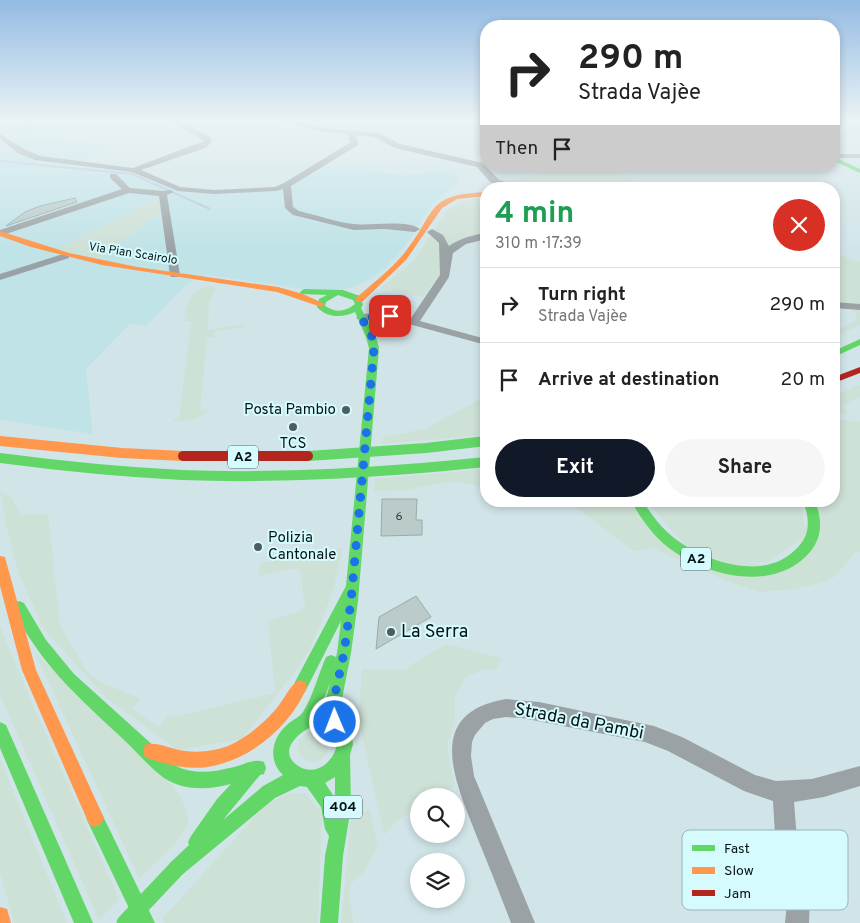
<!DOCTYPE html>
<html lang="en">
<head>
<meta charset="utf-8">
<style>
  :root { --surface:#fff; --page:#f6f6f6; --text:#222; --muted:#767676; --line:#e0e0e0; --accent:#111827 }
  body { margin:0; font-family:Overpass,sans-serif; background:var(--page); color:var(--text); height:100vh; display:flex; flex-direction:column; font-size:19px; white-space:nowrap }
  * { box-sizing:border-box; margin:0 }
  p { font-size:16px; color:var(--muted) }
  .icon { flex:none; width:28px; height:28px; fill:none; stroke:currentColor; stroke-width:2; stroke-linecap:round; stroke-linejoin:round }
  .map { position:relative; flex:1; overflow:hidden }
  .drawer { position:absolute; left:480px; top:182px; width:360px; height:325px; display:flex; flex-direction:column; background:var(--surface); border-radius:20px; box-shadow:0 2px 8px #0003 }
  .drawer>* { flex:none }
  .banner { position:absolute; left:480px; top:20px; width:360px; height:152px; border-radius:20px; box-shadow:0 2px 8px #0003; background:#fff; color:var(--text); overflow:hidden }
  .buttons { position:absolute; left:410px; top:788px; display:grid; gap:10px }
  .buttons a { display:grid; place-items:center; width:55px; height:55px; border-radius:50%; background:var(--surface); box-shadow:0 2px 8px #0003; font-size:25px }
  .pin { position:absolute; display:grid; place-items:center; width:42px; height:42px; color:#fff; margin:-21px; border-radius:10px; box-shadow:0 2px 8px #0006 }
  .me { position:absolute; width:55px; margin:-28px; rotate:359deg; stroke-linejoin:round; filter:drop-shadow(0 0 4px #0008) }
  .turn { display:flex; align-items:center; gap:18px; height:105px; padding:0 15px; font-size:22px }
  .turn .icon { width:65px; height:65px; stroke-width:2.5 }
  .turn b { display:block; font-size:35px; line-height:42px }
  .then { display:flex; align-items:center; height:48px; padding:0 15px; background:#0003; gap:10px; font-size:19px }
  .round { display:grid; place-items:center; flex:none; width:52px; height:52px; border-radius:26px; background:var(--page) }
  .summary { display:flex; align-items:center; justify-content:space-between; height:85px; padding:0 15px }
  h1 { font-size:30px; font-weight:700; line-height:38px; color:#1e9e55 }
  .cta { display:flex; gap:10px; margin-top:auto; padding:10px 15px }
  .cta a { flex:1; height:58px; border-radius:30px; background:var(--accent); color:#fff; font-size:20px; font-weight:700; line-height:58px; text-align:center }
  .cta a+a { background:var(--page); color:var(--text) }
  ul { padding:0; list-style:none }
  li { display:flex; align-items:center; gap:15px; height:75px; padding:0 15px; border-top:1px solid var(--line) }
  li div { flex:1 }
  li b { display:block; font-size:19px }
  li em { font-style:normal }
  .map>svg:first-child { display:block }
  .built { fill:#c0e3e7 }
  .green { fill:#cee1d6 }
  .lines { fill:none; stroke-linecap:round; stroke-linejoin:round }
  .stream { stroke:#b7c6db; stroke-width:2 }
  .building { fill:#bacbca; stroke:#9baaa9 }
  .street { fill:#9ba2a5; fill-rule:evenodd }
  .fast { fill:#63d668; fill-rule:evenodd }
  .slow { fill:#ff974d; fill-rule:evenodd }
  .jam { fill:#b3261e; fill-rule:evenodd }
  .fast-bridge-far1 { stroke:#63d668; stroke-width:10 }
  .fast-bridge { stroke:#63d668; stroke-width:17 }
  .slow-bridge { stroke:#ff974d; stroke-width:10 }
  .jam-bridge { stroke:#b3261e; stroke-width:10 }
  .route { stroke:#1a73e8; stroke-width:9; stroke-dasharray:0 16.2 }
  .poi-dot { fill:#4e5d60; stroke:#d5fbff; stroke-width:2 }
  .labels { text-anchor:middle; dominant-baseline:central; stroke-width:4; stroke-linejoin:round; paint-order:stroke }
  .far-street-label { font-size:12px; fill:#071416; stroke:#d5fbff }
  .number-label { font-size:12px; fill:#344243 }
  .shield { fill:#d5fbff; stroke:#45595c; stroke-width:1 }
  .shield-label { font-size:14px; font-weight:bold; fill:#071416 }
  .poi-label { font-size:15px; fill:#071416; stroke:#d5fbff; text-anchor:end }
  .near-poi-label { font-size:18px; fill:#071416; stroke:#d5fbff; text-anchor:start }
  .near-street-label { font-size:18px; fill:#071416; stroke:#d5fbff }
  .key { fill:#d5fbff; stroke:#97b6b9; stroke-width:1 }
  .key-label { font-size:14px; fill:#071416 }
</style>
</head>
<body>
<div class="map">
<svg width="860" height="923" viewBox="0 0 860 923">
  <rect width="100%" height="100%" fill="#d1e5e8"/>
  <path class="built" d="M9,121L97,122L60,140L107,146L81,164L134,170L178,189L214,192L276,189L320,165L404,175L455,170L458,181L428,209L411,238L386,268L369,280L355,286L342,290L324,292L206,275L204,279L196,278L183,288L146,326L130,324L86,369L93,434L0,420V124Z"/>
  <g class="green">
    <path d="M440,121H486V135Z"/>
    <path d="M849,121H860V137L841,135Z"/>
    <path d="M536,166H615L613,167L647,189H531L505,182L540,173Z"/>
    <path d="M486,198V234L468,238L447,252L444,236L434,230C448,206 458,199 486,198Z"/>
    <path d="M155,200H159L161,218H153L148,221L102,258L54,250Z"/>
    <path d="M432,233L440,238L444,269L423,297L380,288L414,261Z"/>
    <path d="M834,253L860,262V305L834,301Z"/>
    <path d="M208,286L216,287L209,301L208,330L243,324L244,327L214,332L215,337L207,338L200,410L207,409V411C199,420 183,424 171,419L179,418L191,321H184C187,305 190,291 208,286Z"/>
    <path d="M850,307L860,309V325L834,338V332L855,321L857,315Z"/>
    <path d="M860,385V397L842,405L847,414H834V396Z"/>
    <path d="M486,396V435L383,444L382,438L427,428Z"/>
    <path d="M834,420L860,421V552L857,551L834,577L823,582L796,589L760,592L729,582L652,548L633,551L568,501H630L668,547L789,570L815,501H834Z"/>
    <path d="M486,469V491C464,475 430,486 406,490C395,492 385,491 374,491L375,479Z"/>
    <path d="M0,491L12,498L22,515L48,514L60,625L86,670L92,676L101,682L141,699L132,709L159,727L169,715L173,717L275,693L268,621L298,612L305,607L300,571L297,568L259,576L260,563L343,548L334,586L320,626L306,657L242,739L177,750L105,697L44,629L19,575L7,529Z"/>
    <path d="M646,501H802L805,536L768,562H733L685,545Z"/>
    <path d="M0,627L37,715L119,899L99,920L0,695Z"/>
    <path d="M447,644L501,658L496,669L482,670L465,678L455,697V723L448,742V753L455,786L437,796H419V807L395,822L384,835L360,726H358L362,669L407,670L409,666Z"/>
    <path d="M35,653L171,784C178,794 188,806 188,819C189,835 151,866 139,878Z"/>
    <circle cx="313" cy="747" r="15"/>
    <path d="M0,759L67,923H14L0,872Z"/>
    <path d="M290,793H305L322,813L318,923H164L162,919L266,804Z"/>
    <path d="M352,805L364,812L370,810L378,847L362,874L351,883L349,890L353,923H341Z"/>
  </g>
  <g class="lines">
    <g class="stream">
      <path d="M1,134L52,121"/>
      <path d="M0,161L132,174L210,209"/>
    </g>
  </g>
  <g class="building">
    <path d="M75,198L77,202L6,226L25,212L40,206Z"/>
    <path d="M382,499H417L416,520H422V535L381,536Z"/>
    <path d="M416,596L431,617L376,649L379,617Z"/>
  </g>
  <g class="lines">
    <g class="street">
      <path d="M172,121H180L210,137L212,142L205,148L141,170L180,187L214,190L275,187L284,183L351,142L348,138L349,134L317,131L284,121H295L317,127L379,133L400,144L483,163L499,180L529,189H512L498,185L490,182L477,167L395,148L374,137L356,135L358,145L291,186L293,207L299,211C317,215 335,222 353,224C369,226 407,219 420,229L415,232L385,229L354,230L293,215L285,208L283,189L276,191L214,194L178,191L132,172L35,160L18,153L0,139V134L24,149L40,156L133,168L204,141Z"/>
      <rect x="834" y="154" width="26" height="4"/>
      <path d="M110,174H116L130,188L163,191L170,190L174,192L167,195L180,275L179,277H171L170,275L159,196L129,193L0,236V230L122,189L110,178Z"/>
      <path d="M432,229L443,235L449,246C460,238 473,235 486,233V239L466,244L453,253L449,277L420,321L486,339V345L394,320L361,321L356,318C365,309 398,315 411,318L440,275L439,243L427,232Z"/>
      <path d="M66,253L69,254V258L0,280V274Z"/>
      <path d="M834,302L860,304V310L834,308Z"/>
      <path d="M506,699L539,702L654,726L682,737L755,775L776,781L812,779L860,766V786L824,797L794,802L798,852L810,892L809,923H785L788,892L776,852L773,801L744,791L668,751L645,742L522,718L506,717L493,719L485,723L475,735L472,742L471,756L474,776L535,923H511C500,894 489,866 477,837C457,785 421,713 506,699Z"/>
    </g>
    <g class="fast">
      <path d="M834,157L860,169V173L834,161Z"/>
      <path d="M304,289L343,290L360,296L363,305L361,308L376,337L379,348L358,601L351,653L342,699L343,719L351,732L353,744L350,755L351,807L343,856L338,923H320L325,856L329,836L325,829L321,807L307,787L300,786L275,798L183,874L177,877L171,874L168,868L171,862L189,845L188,842L191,836L217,799L231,784C209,790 184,791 164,778C149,767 136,751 122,738C77,696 40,664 12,607L14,603L19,601L24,603L46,640L74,674L176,766C195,775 214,772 234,767C243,765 254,758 264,762L266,768L264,774L260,775L223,820L263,786L283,775C267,760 272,737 288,724C292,720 300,717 303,712C313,696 318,675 326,657L331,655L336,657L337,653L341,621L305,692L300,694L295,692L293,687L295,682L346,586L369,348L366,337L355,312C342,318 327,318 317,307L319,299L327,295L301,294L300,292ZM338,295L353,300L355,304C345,312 336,313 325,306L326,302ZM330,683L326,699L327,711L320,709ZM318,724C321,725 326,726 329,728C351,742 322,784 297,765C276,750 302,729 318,724ZM335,777V798L325,783Z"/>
      <path d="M860,339V345L834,357V351Z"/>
      <path d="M631,501H643C656,523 672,540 695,551C725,567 769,576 795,550C811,536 810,520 803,501H815C822,519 823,536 810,552C777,591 714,578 676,553C656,540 643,522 631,501Z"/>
      <path d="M0,722L6,725L93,923H74L0,748Z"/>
      <path d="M95,809L101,812L155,923H136L86,818L89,812Z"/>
    </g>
    <g class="slow">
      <path d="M486,192V196L457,199L442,208L406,260L362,302H356V298C373,283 392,269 406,251C438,210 425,195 486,192Z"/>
      <path d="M0,231L69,253L137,267L278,287L303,294L325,304L321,307L277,292L102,265L31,247L0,236Z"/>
      <path d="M0,556L5,557L6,561L36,670L104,818L101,824L95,827L89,824L22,670L0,586Z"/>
      <path d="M300,680L305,682L307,687C291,725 254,757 213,766C191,771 166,765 145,757L143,751L145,745C155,741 168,748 179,750C195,753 212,752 228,746C246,738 263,724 276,709C284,700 290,684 300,680Z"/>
      <path d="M0,907L7,909L11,923H0Z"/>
    </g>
    <path class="jam" d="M860,367V373L834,383V377Z"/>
    <g class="fast-bridge-far1">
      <path d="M308,456L426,448L486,441"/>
      <path d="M0,458C60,466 121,472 182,475C284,479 385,472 486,462"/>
    </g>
    <path class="fast-bridge" d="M125,923L177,868"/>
    <path class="slow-bridge" d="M0,441L122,453L183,456"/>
    <path class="jam-bridge" d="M183,456H308"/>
  </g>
  <linearGradient id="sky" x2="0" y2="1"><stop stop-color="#94bbe3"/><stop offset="0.48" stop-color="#eaf3f5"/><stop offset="1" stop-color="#eaf3f5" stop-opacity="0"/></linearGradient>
  <rect width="860" height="250" fill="url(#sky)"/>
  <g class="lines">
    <path class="route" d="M335,722L334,699L344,653L351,601L374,348L371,333L361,318L390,316"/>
  </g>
  <g class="poi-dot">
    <circle cx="346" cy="410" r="5"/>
    <circle cx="293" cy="427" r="5"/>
    <circle cx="258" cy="547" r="5"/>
    <circle cx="391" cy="632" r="5"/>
  </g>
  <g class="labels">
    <g class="far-street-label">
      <text transform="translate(133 254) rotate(9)">Via Pian Scairolo</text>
    </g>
    <g class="number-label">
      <text x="399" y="517">6</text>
    </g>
    <g class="shield">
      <rect x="228" y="445.5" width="30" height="23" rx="4"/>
      <rect x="681" y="547.5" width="30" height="23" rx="4"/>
      <rect x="324" y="795.5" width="38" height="23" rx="4"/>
    </g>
    <g class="shield-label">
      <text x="243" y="457">A2</text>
      <text x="696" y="559">A2</text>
      <text x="343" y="807">404</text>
    </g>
    <g class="poi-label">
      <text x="336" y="410">Posta Pambio</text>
      <text x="293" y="444" text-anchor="middle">TCS</text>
      <text x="268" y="538" text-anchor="start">Polizia<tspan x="268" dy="17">Cantonale</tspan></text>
    </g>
    <g class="near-poi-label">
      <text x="401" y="632">La Serra</text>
    </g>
    <g class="near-street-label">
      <text transform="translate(579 722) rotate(11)">Strada da Pambi</text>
    </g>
  </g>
  <rect x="682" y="830" width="166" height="80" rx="8" class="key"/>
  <rect x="692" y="845" width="23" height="6" fill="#63d668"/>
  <rect x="692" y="867" width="23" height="7" fill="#ff974d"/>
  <rect x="692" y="890" width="23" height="6" fill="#b3261e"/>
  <g class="key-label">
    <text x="724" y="853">Fast</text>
    <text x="724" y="875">Slow</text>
    <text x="724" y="898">Jam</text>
  </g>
</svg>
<div class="buttons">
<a><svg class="icon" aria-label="search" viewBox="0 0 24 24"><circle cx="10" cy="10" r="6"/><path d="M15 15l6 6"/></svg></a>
<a><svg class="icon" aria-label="layers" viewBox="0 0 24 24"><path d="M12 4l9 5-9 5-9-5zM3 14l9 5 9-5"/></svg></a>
</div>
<div class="pin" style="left:390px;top:316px;background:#d93025"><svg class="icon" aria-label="arrive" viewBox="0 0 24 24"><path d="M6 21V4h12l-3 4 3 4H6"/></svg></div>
<svg class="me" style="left:335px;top:722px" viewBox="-20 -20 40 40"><circle r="17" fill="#1a73e8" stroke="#fff" stroke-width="3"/><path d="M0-11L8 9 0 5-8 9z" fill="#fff"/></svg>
<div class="banner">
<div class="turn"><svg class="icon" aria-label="right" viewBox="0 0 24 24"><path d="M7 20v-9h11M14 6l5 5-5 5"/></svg><div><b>290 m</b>Strada Vajèe</div></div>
<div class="then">Then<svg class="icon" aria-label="arrive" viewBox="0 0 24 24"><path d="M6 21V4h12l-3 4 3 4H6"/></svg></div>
</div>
<section class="drawer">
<div class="summary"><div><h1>4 min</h1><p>310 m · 17:39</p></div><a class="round" style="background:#d93025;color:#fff"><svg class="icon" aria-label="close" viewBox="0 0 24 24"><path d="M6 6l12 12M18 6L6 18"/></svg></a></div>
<ul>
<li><svg class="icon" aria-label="right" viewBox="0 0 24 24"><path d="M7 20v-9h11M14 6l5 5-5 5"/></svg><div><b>Turn right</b><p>Strada Vajèe</p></div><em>290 m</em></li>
<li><svg class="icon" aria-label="arrive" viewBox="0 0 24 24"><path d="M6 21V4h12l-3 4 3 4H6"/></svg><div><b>Arrive at destination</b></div><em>20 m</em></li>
</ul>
<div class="cta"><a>Exit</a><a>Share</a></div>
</section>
</div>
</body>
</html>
